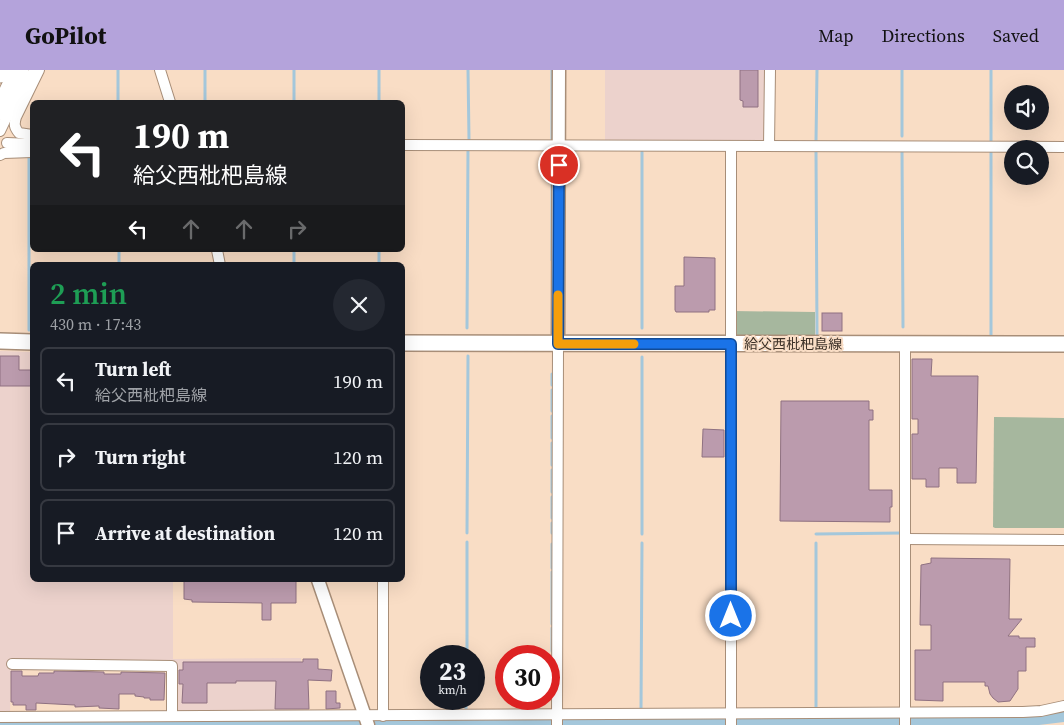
<!DOCTYPE html>
<html lang="en">
<head>
<meta charset="utf-8">
<style>
  :root { --surface:#171b24; --page:#242831; --text:#f1f3f6; --muted:#9ea1a6; --line:#363941; --accent:#b4a3db }
  body { margin:0; font-family:"Source Serif 4","Noto Sans JP",serif; background:var(--page); color:var(--text); height:100vh; display:flex; flex-direction:column; font-size:19px; white-space:nowrap }
  * { box-sizing:border-box; margin:0 }
  p { font-size:16px; color:var(--muted) }
  .icon { flex:none; width:28px; height:28px; fill:none; stroke:currentColor; stroke-width:2; stroke-linecap:round; stroke-linejoin:round }
  .map { position:relative; flex:1; overflow:hidden }
  .details { position:absolute; left:30px; top:192px; width:375px; height:320px; display:flex; flex-direction:column; background:var(--surface); border-radius:8px; box-shadow:0 5px 20px #0002 }
  .details>* { flex:none }
  .hud { position:absolute; left:30px; top:30px; width:375px; height:152px; border-radius:8px; box-shadow:0 5px 20px #0002; background:#202124; color:#fff; overflow:hidden }
  .controls { position:absolute; left:1004px; top:15px; display:grid; gap:10px }
  .controls a { display:grid; place-items:center; width:45px; height:45px; border-radius:50%; background:var(--surface); box-shadow:0 5px 20px #0002; font-size:25px }
  .speed { position:absolute; left:420px; top:575px; display:flex; gap:10px; font-size:25px; font-weight:700; text-align:center }
  .speed>* { display:grid; place-content:center; width:65px; height:65px; border-radius:50%; background:var(--surface); box-shadow:0 5px 20px #0002; line-height:1 }
  .speed small { font-size:12px; font-weight:400 }
  .speed .limit { border:8px solid #d22; background:#fff; color:#111 }
  .pin { position:absolute; display:grid; place-items:center; width:42px; height:42px; color:#fff; margin:-21px; border:2px solid #fff; border-radius:50%; box-shadow:0 1px 5px #0007 }
  .me { position:absolute; width:55px; margin:-28px; rotate:0deg; stroke-linejoin:round; filter:drop-shadow(0 0 4px #0008) }
  .turn { display:flex; align-items:center; gap:18px; height:105px; padding:0 20px; font-size:22px }
  .turn .icon { width:65px; height:65px; stroke-width:2.5 }
  .turn b { display:block; font-size:35px; line-height:42px }
  .lanes { display:flex; align-items:center; height:48px; padding:0 20px; background:#0003; justify-content:center; gap:25px; direction:ltr }
  .lanes .off { opacity:.35 }
  .round { display:grid; place-items:center; flex:none; width:52px; height:52px; border-radius:26px; background:var(--page) }
  .overview { display:flex; align-items:center; justify-content:space-between; height:85px; padding:0 20px }
  h1 { font-size:30px; font-weight:600; line-height:38px; color:#1e9e55 }
  ul { padding:0; list-style:none }
  li { display:flex; align-items:center; gap:15px; height:68px; margin:0 10px 8px; padding:0 10px; border:2px solid var(--line); border-radius:8px }
  li div { flex:1 }
  li b { display:block; font-size:19px }
  li em { font-style:normal }
  header { display:flex; align-items:center; gap:30px; box-sizing:border-box; height:70px; padding:0 25px; background:var(--accent); color:#111 }
  header strong { font-size:24px }
  nav { display:flex; gap:28px; margin-inline-start:auto; font-size:18px }
  .map>svg:first-child { display:block }
  .education { fill:#ecd2cc }
  .green { fill:#a6b79e }
  .water { fill:#a4c7db }
  .lines { fill:none; stroke-linecap:round; stroke-linejoin:round }
  .stream { stroke:#a4c7db; stroke-width:3 }
  .building { fill:#bb9bad; stroke:#8f7181 }
  .minor-casing { stroke:#a88e78; stroke-width:12 }
  .tertiary-casing { stroke:#a88e78; stroke-width:15 }
  .secondary-casing { stroke:#a88e78; stroke-width:18 }
  .motorway-casing { stroke:#a88e78; stroke-width:21 }
  .minor { stroke:#fff; stroke-width:10 }
  .tertiary { stroke:#fff; stroke-width:12 }
  .secondary { stroke:#fff; stroke-width:15 }
  .motorway { stroke:#fff; stroke-width:19 }
  .route-casing { stroke:#114b97; stroke-width:12 }
  .route { stroke:#1a73e8; stroke-width:9 }
  .slow { stroke:#f59e0b; stroke-width:9 }
  .labels { text-anchor:middle; dominant-baseline:central; stroke-width:4; stroke-linejoin:round; paint-order:stroke }
  .street-label { font-size:14px; fill:#3c3128; stroke:#f9ddc5 }
</style>
</head>
<body>
<header>
<strong>GoPilot</strong>
<nav><a>Map</a><a>Directions</a><a>Saved</a></nav>
</header>
<div class="map">
<svg width="1064" height="655" viewBox="0 0 1064 655">
  <rect width="100%" height="100%" fill="#f9ddc5"/>
  <g class="education">
    <path d="M605,0H767L766,69L764,72H608L605,70Z"/>
    <path d="M0,281L32,282V510H173V589L301,588L302,611H298L300,642L175,643L176,594L11,593L10,644H0Z"/>
  </g>
  <g class="green">
    <path d="M733,241L815,242V265H733Z"/>
    <path d="M994,347L1064,348V458H995L993,457Z"/>
  </g>
  <path class="water" d="M1064,640V652L1039,655H0V651L727,648Z"/>
  <g class="lines">
    <g class="stream">
      <path d="M118,0V32"/>
      <path d="M205,0V32"/>
      <path d="M294,0V32"/>
      <path d="M468,0L469,69"/>
      <path d="M902,0V66"/>
      <path d="M379,32V0"/>
      <path d="M552,71V0"/>
      <path d="M816,71L817,0"/>
      <path d="M991,73V0"/>
      <path d="M550,78H552V190"/>
      <path d="M902,80L903,257"/>
      <path d="M816,82L817,264"/>
      <path d="M29,86V260"/>
      <path d="M119,180V195"/>
      <path d="M379,180V195"/>
      <path d="M294,195V180"/>
      <path d="M467,258L468,78"/>
      <path d="M642,258V82"/>
      <path d="M991,265V80"/>
      <path d="M552,315V304"/>
      <path d="M552,320V341"/>
      <path d="M552,346V368"/>
      <path d="M552,373V395"/>
      <path d="M552,422V400"/>
      <path d="M552,448V427"/>
      <path d="M552,453V463"/>
      <path d="M467,463L468,286"/>
      <path d="M642,464V287"/>
      <path d="M816,464L902,463"/>
      <path d="M816,473V638"/>
      <path d="M552,474V498"/>
      <path d="M552,502V554"/>
      <path d="M552,581V558"/>
      <path d="M467,586V472"/>
      <path d="M552,586V611"/>
      <path d="M641,639L642,473"/>
      <path d="M466,640V629"/>
    </g>
  </g>
  <g class="building">
    <path d="M740,0H758V37H743V31L740,30Z"/>
    <path d="M684,187L715,188V240H709V242H676L675,240V216H684Z"/>
    <rect x="822" y="243" width="20" height="18"/>
    <path d="M0,286H19V300H32V316H0Z"/>
    <path d="M912,289H932L931,306H978L976,413H957V398H939V417H926V409H912V364H918V349H912Z"/>
    <path d="M781,331H869V340H873V350H869V420H892V437H890V452L780,451Z"/>
    <path d="M703,359L724,360V387H702Z"/>
    <path d="M931,488L1010,489L1009,549H1022L1008,566H1019V568H1035V577H1026V601H1018V619L1010,631L998,632L993,628L990,624L988,616H985V612H943V631L915,630V580H931V555H920L921,495L931,493Z"/>
    <path d="M184,510H296V533H271V550H262V533L192,532V530L184,529Z"/>
    <path d="M303,589H318V599L332,600L331,611L308,610L309,639H275L276,611H236V613H207V633H182L183,614H179V600H183V592H303Z"/>
    <path d="M11,601H22V606H38L39,603H54V601L104,602V604H121V602L165,603L164,630H150V628H144V627L135,626V624H119V639L99,638V636L75,637V635L36,633V640H26V635H13V632H11Z"/>
    <path d="M326,621H336V633H340V638L326,639Z"/>
  </g>
  <g class="lines">
    <g class="minor-casing">
      <g id="minor">
        <path d="M160,0L170,32"/>
        <path d="M0,61L21,17L32,4"/>
        <path d="M32,65L19,63C14,57 14,54 16,47L39,0"/>
        <path d="M7,73L32,74"/>
        <path d="M402,75L1064,77"/>
        <path d="M769,76L770,0"/>
        <path d="M0,85L4,83L32,82"/>
        <path d="M217,180L220,195"/>
        <path d="M905,274V655"/>
        <path d="M906,469L1064,470"/>
        <path d="M383,510V646"/>
        <path d="M12,594L172,596V646"/>
        <path d="M0,647L1023,642L1041,641L1064,636"/>
        <path d="M557,655L558,274"/>
        <path d="M731,655V76"/>
      </g>
    </g>
    <g class="tertiary-casing">
      <g id="tertiary">
        <path d="M558,274L559,0"/>
        <path d="M318,510L368,655"/>
      </g>
    </g>
    <g class="secondary-casing">
      <g id="secondary">
        <path d="M0,271L32,272"/>
        <path d="M402,273L1064,274"/>
      </g>
    </g>
    <g class="motorway-casing">
      <g id="motorway">
        <path d="M0,3L1,0"/>
        <path d="M0,40L19,0"/>
      </g>
    </g>
    <use href="#minor" class="minor"/>
    <use href="#tertiary" class="tertiary"/>
    <use href="#secondary" class="secondary"/>
    <use href="#motorway" class="motorway"/>
  </g>
  <g class="lines">
    <g class="route-casing">
      <path id="route" d="M559,95L558,274H731V546"/>
    </g>
    <use href="#route" class="route"/>
    <path class="slow" d="M558,225V274H634"/>
  </g>
  <g class="labels">
    <g class="street-label">
      <text x="793" y="274">給父西枇杷島線</text>
    </g>
  </g>
</svg>
<div class="controls">
<a><svg class="icon" aria-label="sound" viewBox="0 0 24 24"><path d="M4 9h4l5-4v14l-5-4H4zM17 9q2 3 0 6"/></svg></a>
<a><svg class="icon" aria-label="search" viewBox="0 0 24 24"><circle cx="10" cy="10" r="6"/><path d="M15 15l6 6"/></svg></a>
</div>
<div class="speed"><div>23<small>km/h</small></div><div class="limit">30</div></div>
<div class="pin" style="left:559px;top:95px;background:#d93025"><svg class="icon" aria-label="arrive" viewBox="0 0 24 24"><path d="M6 21V4h12l-3 4 3 4H6"/></svg></div>
<svg class="me" style="left:731px;top:546px" viewBox="-20 -20 40 40"><circle r="17" fill="#1a73e8" stroke="#fff" stroke-width="3"/><path d="M0-11L8 9 0 5-8 9z" fill="#fff"/></svg>
<div class="hud">
<div class="turn"><svg class="icon" aria-label="left" viewBox="0 0 24 24"><path d="M17 20v-9H6M10 6l-5 5 5 5"/></svg><div><b>190 m</b>給父西枇杷島線</div></div>
<div class="lanes"><svg class="icon" aria-label="left" viewBox="0 0 24 24"><path d="M17 20v-9H6M10 6l-5 5 5 5"/></svg><svg class="icon off" aria-label="ahead" viewBox="0 0 24 24"><path d="M12 20V5M6 11l6-6 6 6"/></svg><svg class="icon off" aria-label="ahead" viewBox="0 0 24 24"><path d="M12 20V5M6 11l6-6 6 6"/></svg><svg class="icon off" aria-label="right" viewBox="0 0 24 24"><path d="M7 20v-9h11M14 6l5 5-5 5"/></svg></div>
</div>
<section class="details">
<div class="overview"><div><h1>2 min</h1><p>430 m · 17:43</p></div><a class="round"><svg class="icon" aria-label="close" viewBox="0 0 24 24"><path d="M6 6l12 12M18 6L6 18"/></svg></a></div>
<ul>
<li><svg class="icon" aria-label="left" viewBox="0 0 24 24"><path d="M17 20v-9H6M10 6l-5 5 5 5"/></svg><div><b>Turn left</b><p>給父西枇杷島線</p></div><em>190 m</em></li>
<li><svg class="icon" aria-label="right" viewBox="0 0 24 24"><path d="M7 20v-9h11M14 6l5 5-5 5"/></svg><div><b>Turn right</b></div><em>120 m</em></li>
<li><svg class="icon" aria-label="arrive" viewBox="0 0 24 24"><path d="M6 21V4h12l-3 4 3 4H6"/></svg><div><b>Arrive at destination</b></div><em>120 m</em></li>
</ul>
</section>
</div>
</body>
</html>
